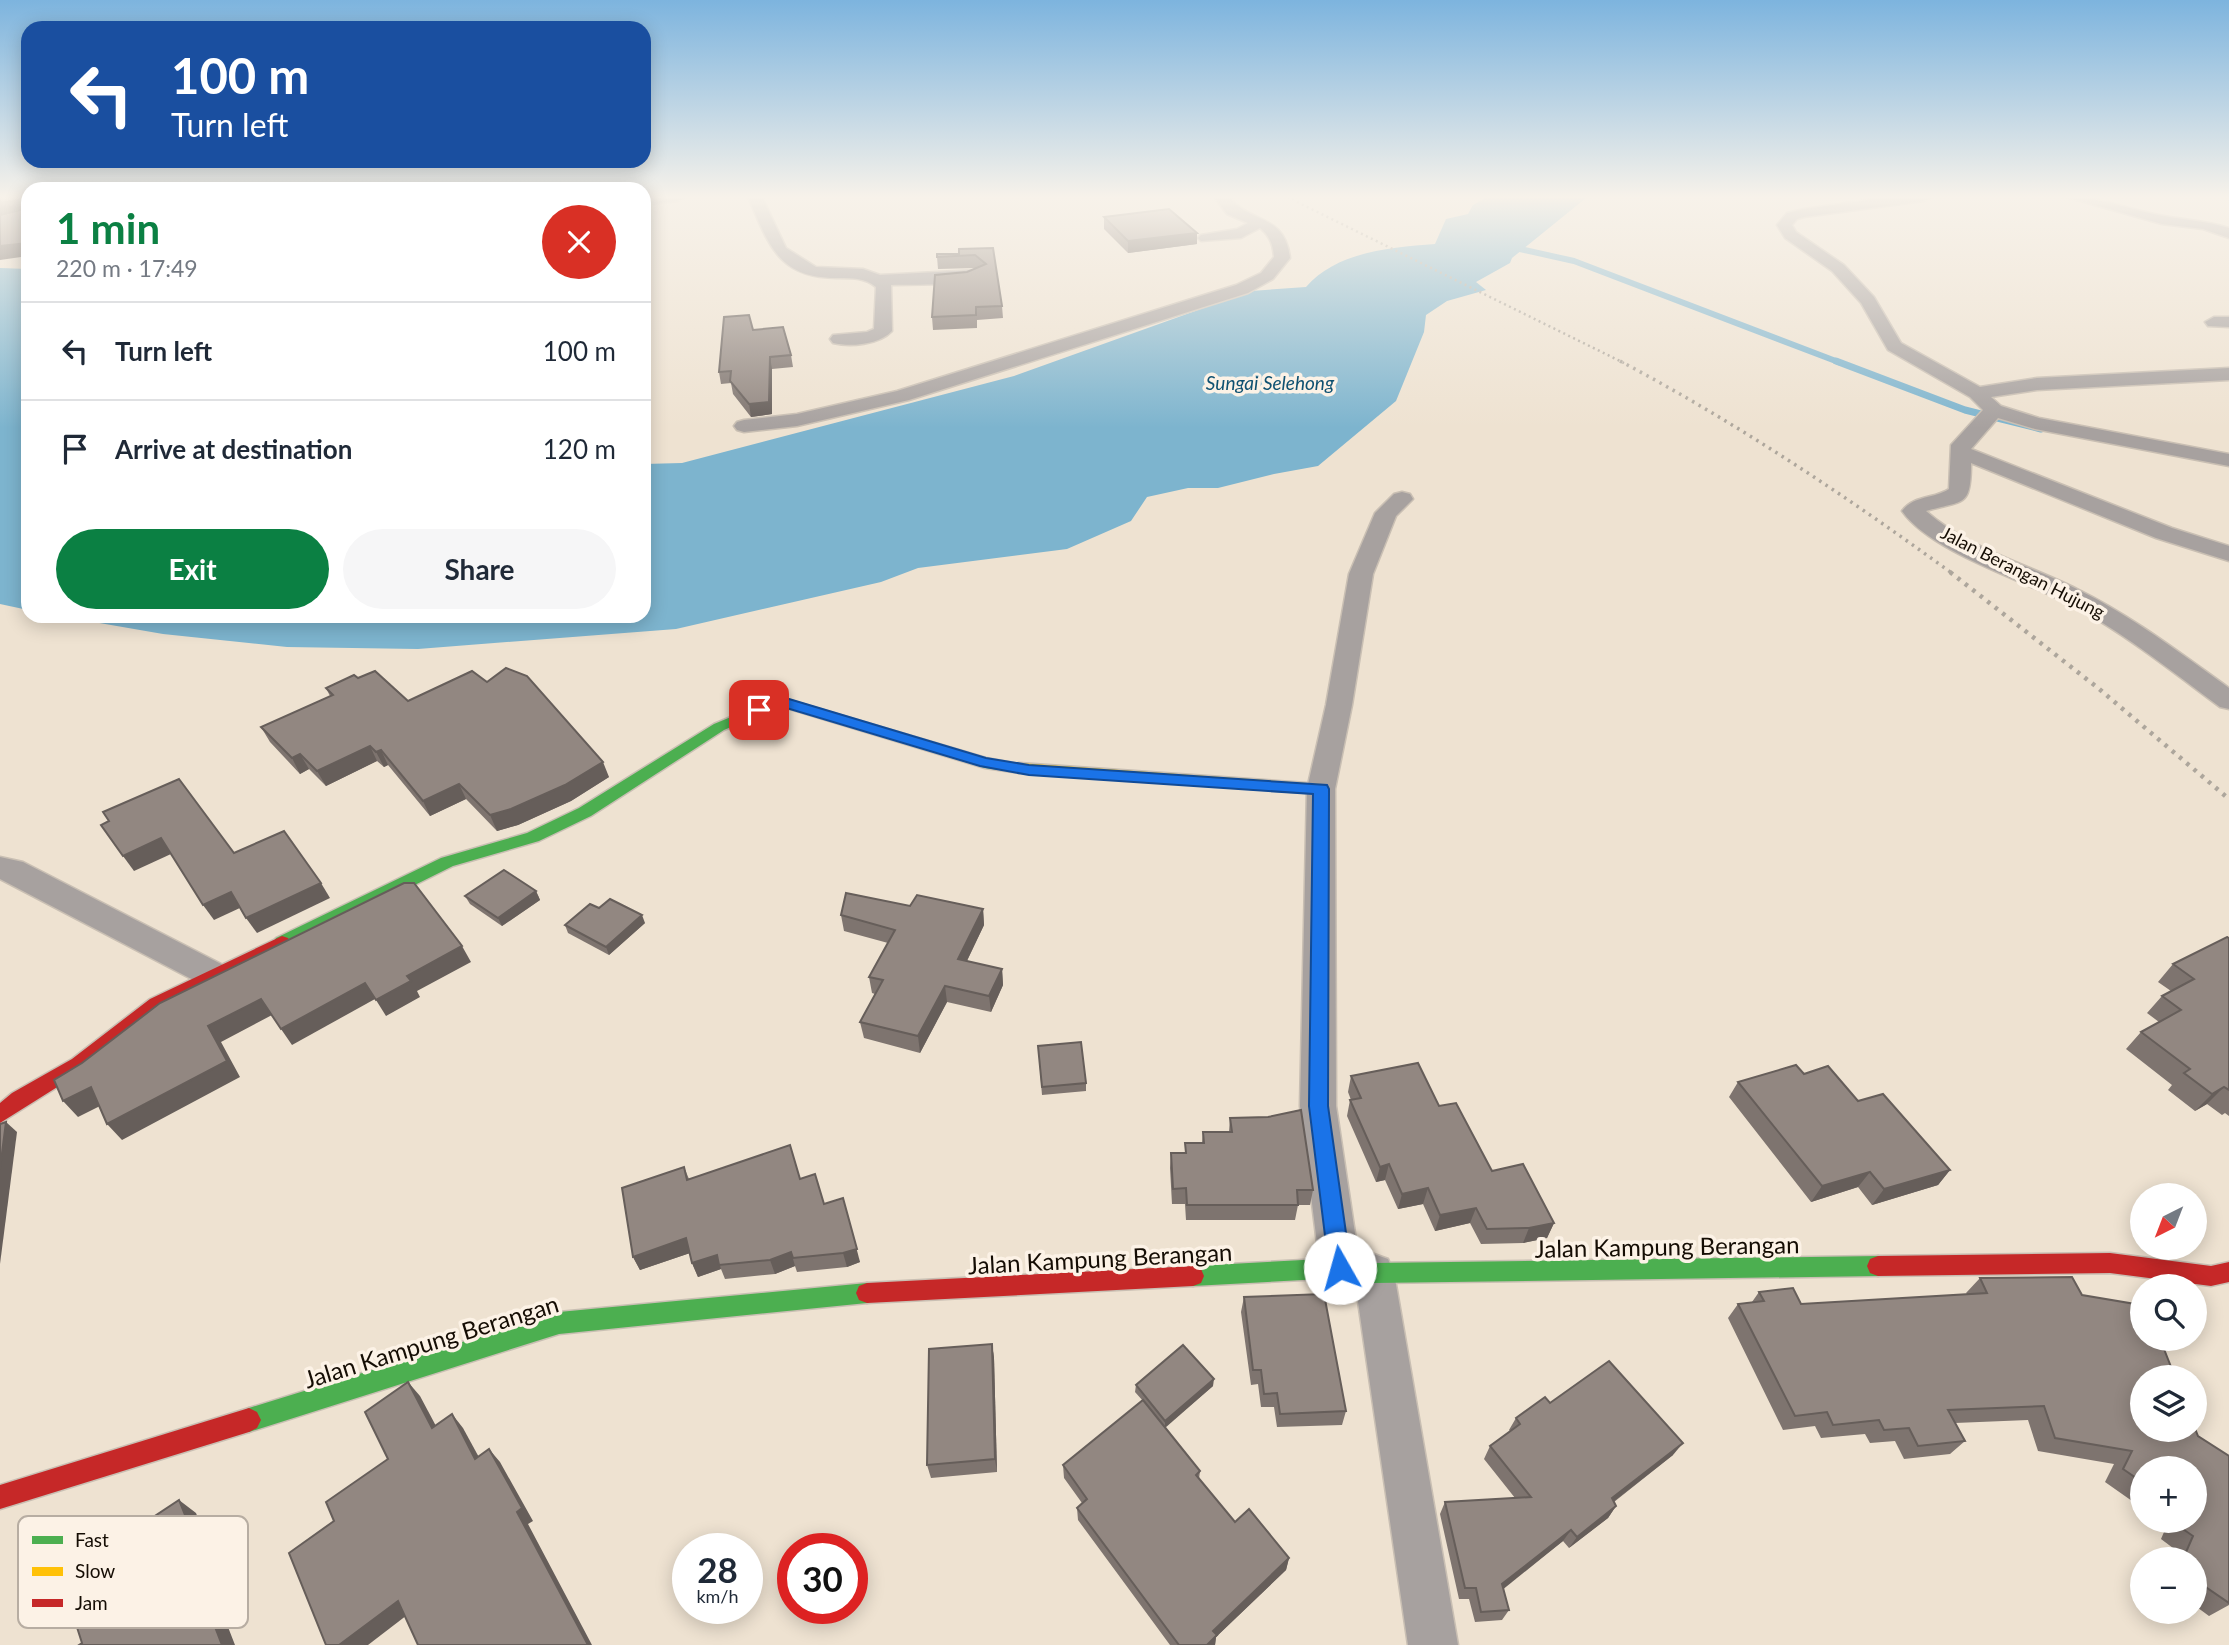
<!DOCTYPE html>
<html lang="en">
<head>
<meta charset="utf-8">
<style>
  :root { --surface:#fff; --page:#f6f6f7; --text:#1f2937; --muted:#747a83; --line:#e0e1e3; --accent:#0b8043 }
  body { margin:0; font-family:Lato,sans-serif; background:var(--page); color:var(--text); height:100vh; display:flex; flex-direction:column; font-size:26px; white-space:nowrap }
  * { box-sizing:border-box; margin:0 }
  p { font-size:23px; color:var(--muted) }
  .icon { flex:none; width:38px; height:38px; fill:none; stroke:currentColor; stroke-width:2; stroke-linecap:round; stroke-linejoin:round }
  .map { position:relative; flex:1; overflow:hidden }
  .drawer { position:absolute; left:21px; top:182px; width:630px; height:441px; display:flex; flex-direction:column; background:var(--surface); border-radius:21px; box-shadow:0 4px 18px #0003 }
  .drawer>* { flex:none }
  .guide { position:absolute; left:21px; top:21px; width:630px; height:147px; border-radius:21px; box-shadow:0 4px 18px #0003; background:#1a4fa0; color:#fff; overflow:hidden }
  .needle { width:46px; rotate:222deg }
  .controls { position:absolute; left:2130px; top:1183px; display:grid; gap:14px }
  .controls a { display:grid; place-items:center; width:77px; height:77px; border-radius:50%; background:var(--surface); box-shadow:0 4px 18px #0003; font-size:35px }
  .speed { position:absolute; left:672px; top:1533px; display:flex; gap:14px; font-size:35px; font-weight:700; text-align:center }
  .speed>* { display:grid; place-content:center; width:91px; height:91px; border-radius:50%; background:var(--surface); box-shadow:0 4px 18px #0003; line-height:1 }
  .speed small { font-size:18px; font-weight:400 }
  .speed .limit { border:10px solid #d22; background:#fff; color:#111 }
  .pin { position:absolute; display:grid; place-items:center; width:60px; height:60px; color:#fff; margin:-30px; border-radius:14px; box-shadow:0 4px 10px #0006 }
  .me { position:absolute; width:77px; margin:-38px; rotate:353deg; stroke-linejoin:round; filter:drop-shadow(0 0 5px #0008) }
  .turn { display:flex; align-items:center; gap:24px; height:147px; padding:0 35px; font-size:32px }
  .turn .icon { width:91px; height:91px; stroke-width:2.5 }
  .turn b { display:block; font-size:49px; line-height:60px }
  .round { display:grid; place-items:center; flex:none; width:74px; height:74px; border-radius:37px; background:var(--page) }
  .head { display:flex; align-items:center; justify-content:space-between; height:119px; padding:0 35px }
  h1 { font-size:42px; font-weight:700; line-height:52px; color:var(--accent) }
  .button { display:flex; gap:14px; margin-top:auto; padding:14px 35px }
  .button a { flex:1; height:80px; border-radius:42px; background:var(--accent); color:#fff; font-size:28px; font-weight:700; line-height:80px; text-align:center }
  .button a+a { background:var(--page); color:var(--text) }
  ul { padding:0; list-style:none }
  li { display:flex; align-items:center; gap:21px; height:98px; padding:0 35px; border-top:2px solid var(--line) }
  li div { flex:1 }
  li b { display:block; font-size:26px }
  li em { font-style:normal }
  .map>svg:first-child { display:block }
  .water { fill:#7db4ce }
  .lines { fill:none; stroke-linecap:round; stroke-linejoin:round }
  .stream-far1 { stroke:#7db4ce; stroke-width:6 }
  .stream { stroke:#7db4ce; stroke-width:7 }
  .street-casing { stroke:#c9bfb3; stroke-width:3 }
  .fast-casing { stroke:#c9bfb3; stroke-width:3 }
  .slow-casing { stroke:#c9bfb3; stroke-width:3 }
  .jam-casing { stroke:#c9bfb3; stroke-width:3 }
  .street { fill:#a7a19f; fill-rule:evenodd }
  .fast { fill:#4caf50; fill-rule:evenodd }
  .slow { fill:#ffc107; fill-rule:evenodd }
  .jam { fill:#c62828; fill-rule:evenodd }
  .rail-far2 { stroke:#ada69c; stroke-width:2.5; stroke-dasharray:2 3.5; stroke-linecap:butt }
  .rail-far1 { stroke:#ada69c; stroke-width:3.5; stroke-dasharray:2.5 5; stroke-linecap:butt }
  .rail { stroke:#ada69c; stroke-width:4.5; stroke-dasharray:3.5 6; stroke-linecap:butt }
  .wall { fill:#7e746f }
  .shaded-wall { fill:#665e5a }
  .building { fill:#928781; stroke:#665e5a; stroke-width:2 }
  .route { fill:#1a73e8; stroke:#114b97; stroke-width:2 }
  .labels { text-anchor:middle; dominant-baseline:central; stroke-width:7; stroke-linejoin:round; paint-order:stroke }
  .far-street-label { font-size:18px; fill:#150d04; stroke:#fcf2e6 }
  .far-water-label { font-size:19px; font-style:italic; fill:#0f5171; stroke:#fcf2e6 }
  .near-street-label { font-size:24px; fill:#150d04; stroke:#fcf2e6 }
  .key { fill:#fcf2e6; stroke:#b7ada2; stroke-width:2 }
  .key-label { font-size:19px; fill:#150d04 }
</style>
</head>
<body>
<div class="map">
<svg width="2229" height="1645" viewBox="0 0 2229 1645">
  <rect width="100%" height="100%" fill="#eee2d1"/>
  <g class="water">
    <path d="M1487,197L1586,198L1512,258L1510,263L1476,282L1486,290L1447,301L1426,315L1424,332L1396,401L1318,466L1274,474L1218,488H1188L1147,497L1131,521L1067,549L918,568L881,582L676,629L418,649L287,647L163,634L59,616H644V464L682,463L1014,376L1251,291L1306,287C1336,252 1391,247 1435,244L1446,219L1468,214L1473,205Z"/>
    <path d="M0,268L28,269V610L0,604Z"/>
  </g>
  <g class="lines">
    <path class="stream-far1" d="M1511,247L1574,261L1841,363"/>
    <path class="stream" d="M1836,361L1965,410L2041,429"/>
    <g class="street-casing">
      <g id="street">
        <path d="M644,197H685L678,201L644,205Z"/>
        <path d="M748,197H762L786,248L816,267L863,269L880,275L976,270L984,275C972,287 911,284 891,285L892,331C879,345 850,347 833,343L830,339L833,335L867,332L874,329L876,287C865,278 853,278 839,278C778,279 769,245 748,197Z"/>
        <path d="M1214,197H1229C1250,224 1285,213 1290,258L1273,279L1248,293L909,400L797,426L744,432L737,430L734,426L737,422L744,420L797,414L897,391L1236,285L1261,273L1274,257C1273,245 1270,236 1260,228L1241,238L1201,241L1198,238L1201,235L1237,229L1248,223L1227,214Z"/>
        <path d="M1889,197H1931L1924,201L1804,217L1797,219L1792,225L1796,232L1844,265L1874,297L1901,343L1980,387L2037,378L2229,368V380L2037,390L1991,397L2001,406L2039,418L2229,454V466L2035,429L1998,418L1971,449L2172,528L2229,546V561L2156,538L1971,463C1971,508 1964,500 1926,511C1969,549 2027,564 2077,589C2132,616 2180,653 2229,688V709L2220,707C2174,673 2129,637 2079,609C2032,583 1932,554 1902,511C1914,495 1934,499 1949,489L1951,445L1983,410L1970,397L1888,350L1861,303L1832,271L1785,238L1777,225L1787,213L1804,209Z"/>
        <path d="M2066,197C2101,197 2130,210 2164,216C2186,220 2207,221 2229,228V238L2203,229L2162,224Z"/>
        <path d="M2214,317H2229V327L2208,326L2205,322Z"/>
        <path d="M1402,492L1410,494L1413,499L1396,516L1373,574L1352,705L1335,789L1336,1106L1359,1260L1374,1254L1388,1259L1394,1273L1458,1645H1408L1355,1281L1340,1287L1326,1281L1320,1268L1300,1106L1307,789L1326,705L1349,574L1375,513L1394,494Z"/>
        <path d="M0,857L23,862L225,966L230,975L225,984L213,988L201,984L0,879Z"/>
      </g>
    </g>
    <g class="fast-casing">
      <g id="fast">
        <path d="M779,697L986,758L1024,765L1027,768L1019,773L985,768L780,706L724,730L591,816L539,841L453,866L288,948H276L273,943L276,938L441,858L527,833L579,808L714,724Z"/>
        <path d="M1878,1256L1886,1259L1889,1266L1886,1273L1878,1276L1374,1283L1340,1278L1193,1286L1185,1283L1182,1276L1185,1269L1193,1266L1340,1258L1374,1263Z"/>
        <path d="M867,1283L875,1286L878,1293L875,1300L867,1303L559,1334L249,1432L241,1428L237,1420L241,1412L249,1408L559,1312Z"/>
      </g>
    </g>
    <g class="slow-casing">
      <path id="slow" d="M1019,763L1321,784L1329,789L1321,794L1014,771L1011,768L1014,765Z"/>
    </g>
    <g class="jam-casing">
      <g id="jam">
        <path d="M282,936L288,938L291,943L288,948L162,1009L86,1069L0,1123V1103L12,1093L72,1059L150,999Z"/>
        <path d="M2110,1253L2211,1266L2229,1262V1282L2211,1286L2110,1273L1878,1276L1870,1273L1867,1266L1870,1259L1878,1256Z"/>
        <path d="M1193,1266L1201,1269L1204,1276L1201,1283L1193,1286L867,1303L859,1300L856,1293L859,1286L867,1283Z"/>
        <path d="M249,1408L257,1412L261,1420L257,1428L249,1432L0,1509V1485Z"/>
      </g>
    </g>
    <use href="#street" class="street"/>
    <use href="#fast" class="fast"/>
    <use href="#slow" class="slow"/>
    <use href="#jam" class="jam"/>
    <path class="rail-far2" d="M1287,197L1624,363"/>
    <path class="rail-far1" d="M1620,361C1737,423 1846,496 1953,574"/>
    <path class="rail" d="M1950,572L2098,688L2229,799"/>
  </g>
  <g class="wall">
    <path d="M1104,217L1197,233V244L1128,253L1104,229Z"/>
    <path d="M993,248L1002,306L1003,318L977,320V328L933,330L932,317L967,272L976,268L938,269L937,257Z"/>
    <path d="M753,330L791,355L793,367L772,369V414L751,417L733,394L731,383L721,384L719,372Z"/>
    <path d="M358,678L408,701L609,777L571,801L518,825L497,831L466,799L430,816L388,765L384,767L377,761L326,786L309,769L300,774L270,742L261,727L330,696L326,688Z"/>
    <path d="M536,891L540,900L502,926L470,904L465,896Z"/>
    <path d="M910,906L983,909L984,925L967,961L1002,969L1003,985L991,1012L947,1002L920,1053L864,1038L860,1022L875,994L872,993L869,977L888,943L844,931L841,915Z"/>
    <path d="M599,908L645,923L609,955L568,933L565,925Z"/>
    <path d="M2229,938V1116L2225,1113L2222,1115L2207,1104L2195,1111L2168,1090L2172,1085L2126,1049L2141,1032L2159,1022L2147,1013L2162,996L2171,991L2158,982L2173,964Z"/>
    <path d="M1038,1046L1086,1083V1091L1042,1095Z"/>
    <path d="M1804,1074L1858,1101L1950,1170L1938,1185L1872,1205L1858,1187L1811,1202L1729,1097L1738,1082Z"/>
    <path d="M1351,1076L1439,1106L1492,1171L1554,1223L1547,1238L1523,1243L1481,1244L1470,1223L1435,1231L1423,1204L1398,1209L1385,1180L1376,1182L1347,1116L1350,1100H1351L1348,1092Z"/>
    <path d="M1230,1118L1313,1190L1310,1205H1298L1295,1220H1186L1185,1204H1172L1170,1168L1171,1153H1185V1143H1202L1203,1132H1229Z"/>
    <path d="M684,1167L689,1179H800L824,1204L860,1262L847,1267L797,1272L795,1266L775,1274L725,1279L721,1269L698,1277L692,1263L690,1253L640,1270L633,1257Z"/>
    <path d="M1980,1278L2082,1295L2141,1320L2198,1436L2229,1456V1605L2209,1616L2194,1605V1559H2168L2173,1548L2161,1539L2167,1525L2161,1521H2194L2142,1468V1508L2105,1482L2114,1464L2038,1451L2028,1420L1955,1423L1965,1441L1950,1454L1904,1459L1895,1441L1870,1443L1865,1434L1821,1438L1815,1426L1783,1430L1728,1318L1738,1304L1752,1302L1759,1292L1801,1304L1967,1294L1966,1293Z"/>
    <path d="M1244,1297L1346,1411L1342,1425L1277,1427L1274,1407H1261L1258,1384L1251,1385L1241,1312Z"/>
    <path d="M992,1344L994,1358L997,1472L931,1478L927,1465Z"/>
    <path d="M1136,1385L1213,1386L1165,1427L1200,1471L1199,1479L1235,1522L1289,1558L1286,1570L1216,1637L1215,1645H1170L1078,1520L1077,1508L1082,1503L1064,1478L1063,1465L1143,1401L1135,1392Z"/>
    <path d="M1550,1403L1673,1455L1614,1502L1616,1506L1608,1518L1569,1548L1563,1541L1503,1588L1509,1610L1502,1620L1475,1622L1469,1599H1459L1440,1514L1445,1502L1515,1498L1484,1459L1490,1446L1510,1431L1509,1430L1516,1418Z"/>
  </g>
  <g class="shaded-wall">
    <path d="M21,199L28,210L0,216V203Z"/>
    <path d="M1197,233V244L1128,253V241Z"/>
    <path d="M28,243V256L0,260V246Z"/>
    <path d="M770,357L772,369V414L751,417L749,404Z"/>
    <path d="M370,746L377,761L326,786L317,771Z"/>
    <path d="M381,750L388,765L384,767L376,752Z"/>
    <path d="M300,754L309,769L300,774L292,758Z"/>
    <path d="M603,762L609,777L571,801L518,825L497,831L490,815Z"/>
    <path d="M459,784L466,799L430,816L423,801Z"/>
    <path d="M161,838L171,854L134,871L123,856Z"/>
    <path d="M321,883L330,898L257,933L246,918Z"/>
    <path d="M536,891L540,900L502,926L498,918Z"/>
    <path d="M231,892L242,907L214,920L203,905Z"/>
    <path d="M983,909L984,925L960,975L958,959Z"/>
    <path d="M642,915L645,923L609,955L606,947Z"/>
    <path d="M462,946L471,962L417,991L420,997L386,1016L376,1000L407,976Z"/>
    <path d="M1002,969L1003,985L991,1012L989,996Z"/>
    <path d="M365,983L375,999L292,1045L281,1029Z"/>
    <path d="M945,986L947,1002L920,1053L918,1036Z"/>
    <path d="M261,999L272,1015L221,1042L240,1077L122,1140L107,1124L208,1026Z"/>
    <path d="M91,1087L106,1103L78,1117L63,1101Z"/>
    <path d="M2224,1087L2207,1104L2195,1111L2212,1094Z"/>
    <path d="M6,1122L17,1132L0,1264V1169Z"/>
    <path d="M1389,1164L1385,1180L1376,1182L1380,1167Z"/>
    <path d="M1950,1170L1938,1185L1872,1205L1884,1189Z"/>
    <path d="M1870,1172L1858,1187L1811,1202L1822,1186Z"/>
    <path d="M1428,1188L1423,1204L1398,1209L1402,1194Z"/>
    <path d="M1476,1208L1470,1223L1435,1231L1440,1215Z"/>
    <path d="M847,1212L860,1262L847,1267L843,1253Z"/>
    <path d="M1554,1223L1547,1238L1523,1243L1529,1228Z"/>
    <path d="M686,1238L693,1252L640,1270L633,1257Z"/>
    <path d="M791,1252L795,1266L775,1274L770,1260Z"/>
    <path d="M717,1255L721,1269L698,1277L692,1263Z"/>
    <path d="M992,1344L994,1358L997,1472L995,1459Z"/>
    <path d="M1214,1379L1213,1386L1165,1428V1421Z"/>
    <path d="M408,1382L420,1396L444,1441L432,1428Z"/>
    <path d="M452,1414L463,1428L487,1472L475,1459Z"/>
    <path d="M1683,1443L1673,1455L1604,1509L1612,1498Z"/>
    <path d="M489,1449L500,1462L533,1521L528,1524L592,1645H588L517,1512Z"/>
    <path d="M179,1500L196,1513L232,1602L221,1609L235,1645H222L204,1598Z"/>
    <path d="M1616,1506L1608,1518L1569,1548L1577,1537Z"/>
    <path d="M1571,1530L1563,1541L1496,1595L1502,1584Z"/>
    <path d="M1289,1558L1286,1570L1216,1637L1215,1645H1207L1213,1631Z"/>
    <path d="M398,1601L411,1612L368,1645H339Z"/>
  </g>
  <g class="building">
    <path d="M0,197H28V243L0,246V215L24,209V201L21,199L0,203Z"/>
    <path d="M1169,209L1197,233L1128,241L1104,217Z"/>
    <path d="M993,248L1002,306L976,307V315L932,317L935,275L967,272L986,264L975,255L937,257V254H959V249Z"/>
    <path d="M749,315L753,330L783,327L791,355L770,357L769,402L749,404L730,381L731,371L719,372L724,317Z"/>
    <path d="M506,668L527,676L603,762L565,785L511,809L490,815L459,784L423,801L381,750L376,752L370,746L317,771L300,754L292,758L261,727L333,695L326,688L354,675L358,678L375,671L408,701L472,671L487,682Z"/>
    <path d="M179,779L234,853L284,831L321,883L246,918L231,892L203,905L161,838L123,856L101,825L109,821L103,812Z"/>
    <path d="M504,870L536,891L498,918L465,896Z"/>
    <path d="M404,883H414L462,946L407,976L411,981L376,1000L365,983L281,1029L261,999L208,1026L227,1061L107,1124L91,1087L63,1101L54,1080L82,1063L160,1003Z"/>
    <path d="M846,893L910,906L917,895L983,909L958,959L1002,969L989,996L945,986L918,1036L860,1022L883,980L869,977L895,930L841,915Z"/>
    <path d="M610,899L642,915L606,947L565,925L590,904L599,908Z"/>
    <path d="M2227,937L2229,938V1090L2224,1087L2212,1094L2184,1073L2190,1069L2141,1032L2181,1010L2162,996L2194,979L2173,964Z"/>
    <path d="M1081,1042L1086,1083L1042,1087L1038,1046Z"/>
    <path d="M1418,1063L1439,1106L1456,1103L1492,1171L1523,1164L1554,1223L1529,1228L1487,1229L1476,1208L1440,1215L1428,1188L1402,1194L1389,1164L1380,1167L1350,1100L1361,1098L1351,1076Z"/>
    <path d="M1796,1065L1804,1074L1828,1066L1858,1101L1883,1094L1950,1170L1884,1189L1870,1172L1822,1186L1738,1082Z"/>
    <path d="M1301,1110L1313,1190H1297L1298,1205H1187L1186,1188L1173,1189L1171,1153H1186L1185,1143H1204L1203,1132H1232L1230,1118L1268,1117Z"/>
    <path d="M6,1122L0,1169V1124Z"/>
    <path d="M790,1145L800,1179L815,1174L824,1204L843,1198L857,1249L843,1253L793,1258L791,1252L770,1260L719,1265L717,1255L692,1263L686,1238L633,1257L622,1188L684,1167L687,1180Z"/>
    <path d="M2072,1277L2082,1295L2135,1304L2142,1320V1339H2160L2175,1377H2142V1430H2194V1426L2198,1436L2229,1456V1603L2194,1579V1559H2183L2193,1536L2180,1527L2183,1521H2194V1468H2142V1482L2123,1469L2132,1451L2055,1438L2044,1406L1948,1410L1965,1441L1918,1446L1909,1428L1884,1430L1879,1420L1833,1425L1827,1412L1795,1416L1738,1304L1764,1301L1759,1292L1793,1288L1801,1304L1987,1293L1980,1278Z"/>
    <path d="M1324,1294L1346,1411L1280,1414L1277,1393L1264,1394L1261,1370H1253L1244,1297Z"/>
    <path d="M992,1344L995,1459L927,1465L929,1349Z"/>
    <path d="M1183,1345L1214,1379L1165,1421L1136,1385Z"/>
    <path d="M1609,1361L1683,1443L1612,1498L1616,1506L1577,1537L1571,1530L1502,1584L1509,1610L1481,1612L1476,1588H1465L1445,1502L1531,1497L1490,1446L1520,1424L1516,1418L1545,1397L1550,1403Z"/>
    <path d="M408,1382L432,1428L452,1414L475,1459L489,1449L522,1508L517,1512L588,1645H418L398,1601L339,1645H326L289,1553L334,1521L326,1502L388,1459L365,1412Z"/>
    <path d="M1143,1400L1200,1471L1196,1475L1235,1522L1249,1509L1289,1558L1213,1631L1217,1635L1207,1645H1179L1077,1508L1087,1499L1063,1465Z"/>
    <path d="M179,1500L215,1590L204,1598L222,1645H79L82,1643L67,1596L127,1555L120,1539Z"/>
  </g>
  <linearGradient id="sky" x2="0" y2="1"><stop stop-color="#7db4de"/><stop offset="0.46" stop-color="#f7f2ea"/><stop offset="1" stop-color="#f7f2ea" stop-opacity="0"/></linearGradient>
  <rect width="2229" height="428" fill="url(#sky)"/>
  <path class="route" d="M779,696L986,758L1029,765L1327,785L1329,789L1328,1106L1351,1268L1347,1275L1340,1278L1332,1275L1329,1268L1309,1106L1313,794L1029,775L980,766L780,706L759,714L751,710Z"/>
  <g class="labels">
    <g class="far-street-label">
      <text transform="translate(2023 572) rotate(27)">Jalan Berangan Hujung</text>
    </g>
    <g class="far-water-label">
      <text x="1270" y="382">Sungai Selehong</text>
    </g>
    <g class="near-street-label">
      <text transform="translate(1667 1246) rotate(-1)">Jalan Kampung Berangan</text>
      <text transform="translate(1100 1258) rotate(-3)">Jalan Kampung Berangan</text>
      <text transform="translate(431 1341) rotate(-17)">Jalan Kampung Berangan</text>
    </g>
  </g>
  <rect x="18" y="1516" width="230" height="112" rx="10" class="key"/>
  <rect x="32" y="1536" width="31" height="8" fill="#4caf50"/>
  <rect x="32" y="1567" width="31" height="9" fill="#ffc107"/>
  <rect x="32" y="1599" width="31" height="8" fill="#c62828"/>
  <g class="key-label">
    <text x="75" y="1547">Fast</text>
    <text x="75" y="1578">Slow</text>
    <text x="75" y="1610">Jam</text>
  </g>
</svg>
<div class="controls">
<a><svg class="needle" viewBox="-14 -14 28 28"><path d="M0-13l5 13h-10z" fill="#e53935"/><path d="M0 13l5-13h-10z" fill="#747a83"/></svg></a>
<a><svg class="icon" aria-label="search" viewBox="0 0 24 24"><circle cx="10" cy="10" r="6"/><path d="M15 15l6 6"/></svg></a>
<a><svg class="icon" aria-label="layers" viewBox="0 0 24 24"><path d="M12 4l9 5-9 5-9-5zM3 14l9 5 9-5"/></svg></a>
<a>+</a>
<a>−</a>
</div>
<div class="speed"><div>28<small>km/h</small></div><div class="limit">30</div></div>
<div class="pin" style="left:759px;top:710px;background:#d93025"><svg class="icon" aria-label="arrive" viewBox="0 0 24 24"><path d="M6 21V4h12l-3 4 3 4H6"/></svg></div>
<svg class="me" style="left:1340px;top:1268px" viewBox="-20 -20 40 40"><circle r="19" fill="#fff"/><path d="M0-13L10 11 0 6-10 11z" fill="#1a73e8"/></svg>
<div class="guide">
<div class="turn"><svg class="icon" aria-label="left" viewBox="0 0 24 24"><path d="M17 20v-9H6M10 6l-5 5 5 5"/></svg><div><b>100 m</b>Turn left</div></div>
</div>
<section class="drawer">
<div class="head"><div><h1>1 min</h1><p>220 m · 17:49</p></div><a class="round" style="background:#d93025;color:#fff"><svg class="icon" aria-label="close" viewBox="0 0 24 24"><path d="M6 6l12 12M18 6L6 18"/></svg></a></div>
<ul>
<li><svg class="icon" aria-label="left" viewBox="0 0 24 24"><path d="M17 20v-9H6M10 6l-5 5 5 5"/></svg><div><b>Turn left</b></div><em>100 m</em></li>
<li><svg class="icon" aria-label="arrive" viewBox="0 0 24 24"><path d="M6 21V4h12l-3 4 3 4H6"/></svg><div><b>Arrive at destination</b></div><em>120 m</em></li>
</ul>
<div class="button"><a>Exit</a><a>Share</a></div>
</section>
</div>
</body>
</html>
